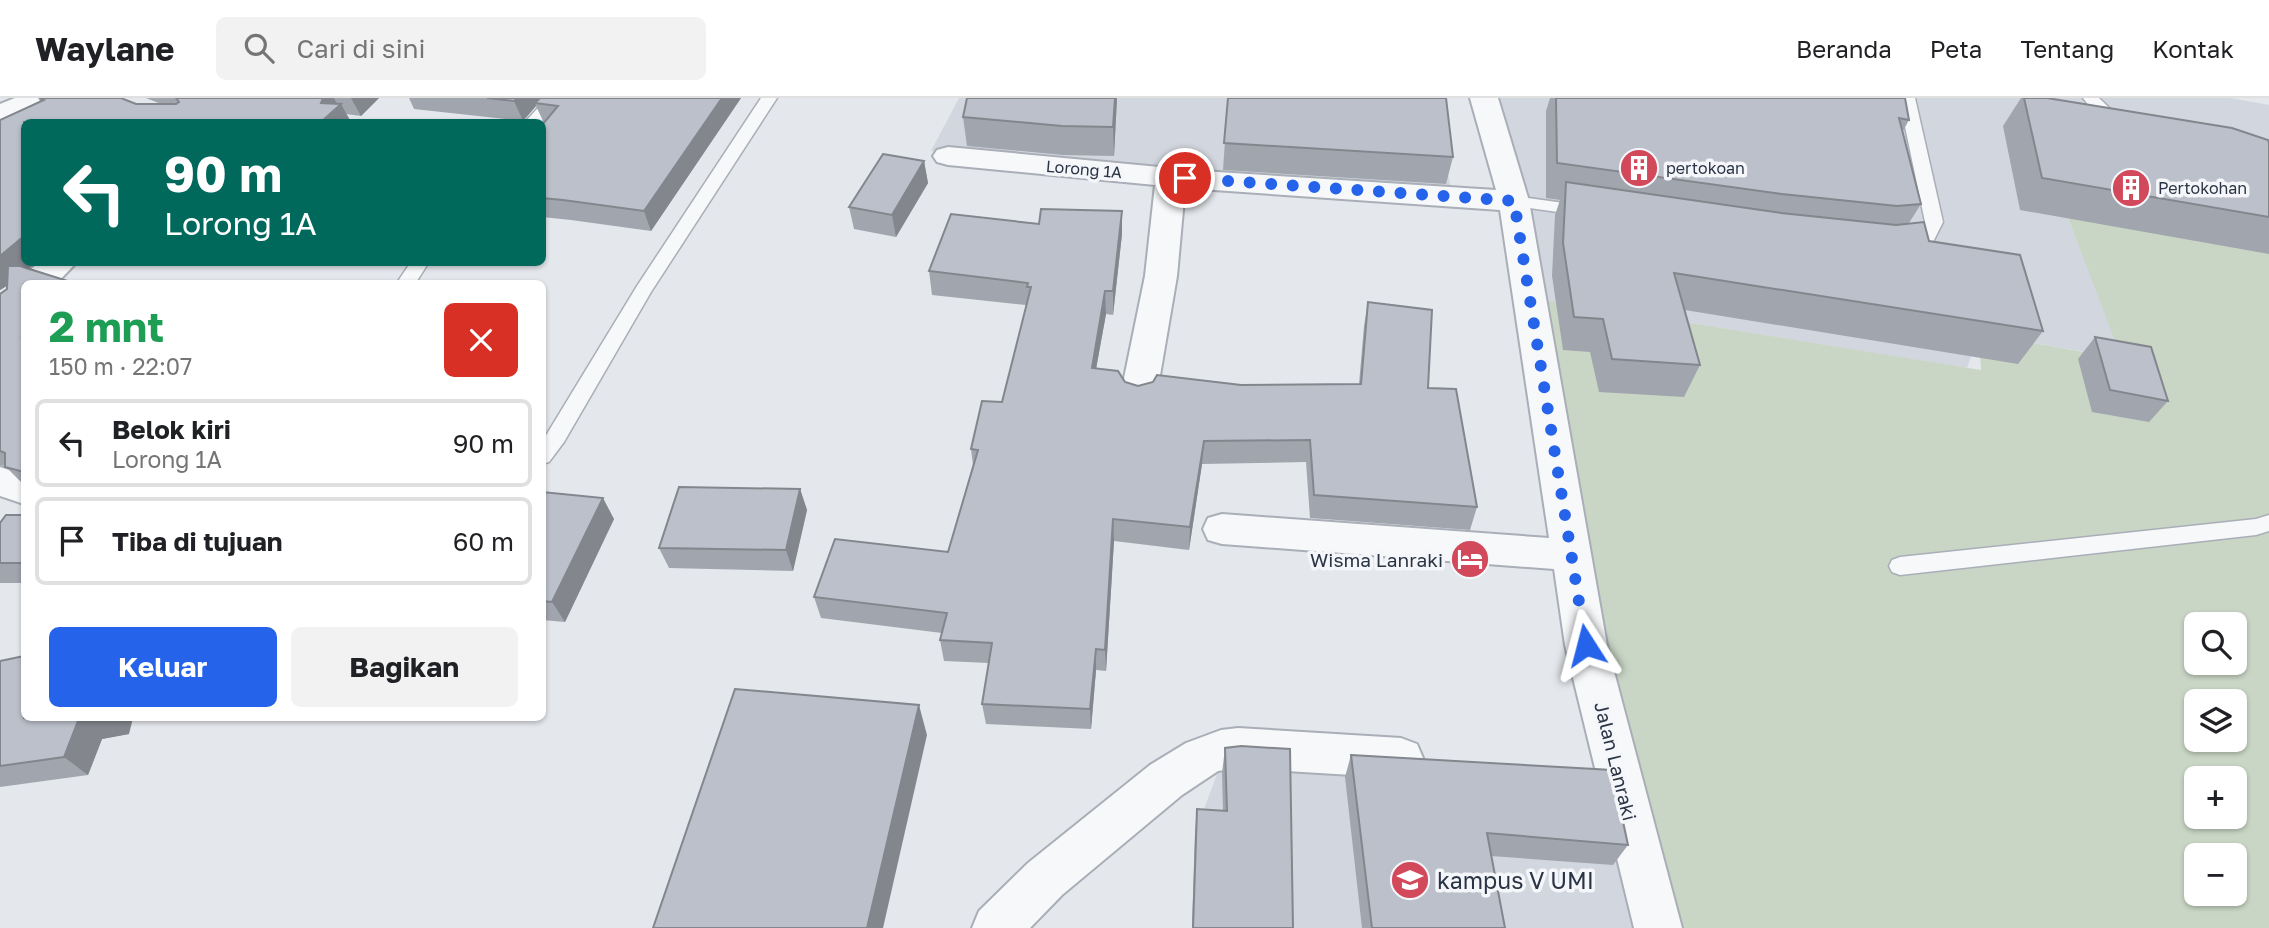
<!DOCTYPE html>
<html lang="id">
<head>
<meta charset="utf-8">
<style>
  :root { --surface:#fff; --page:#f2f2f2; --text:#202124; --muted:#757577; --line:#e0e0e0; --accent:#2563eb }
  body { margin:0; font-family:"Golos Text",sans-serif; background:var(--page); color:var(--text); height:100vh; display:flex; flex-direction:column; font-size:26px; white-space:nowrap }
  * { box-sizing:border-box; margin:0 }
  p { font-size:23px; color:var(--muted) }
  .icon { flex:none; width:38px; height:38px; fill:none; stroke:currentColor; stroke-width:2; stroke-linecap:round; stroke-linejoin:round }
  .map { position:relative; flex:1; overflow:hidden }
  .details { position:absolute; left:21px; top:182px; width:525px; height:441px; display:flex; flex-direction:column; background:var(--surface); border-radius:10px; box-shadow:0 2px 5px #0004 }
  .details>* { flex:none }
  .guide { position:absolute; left:21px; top:21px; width:525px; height:147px; border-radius:10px; box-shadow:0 2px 5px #0004; background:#00695c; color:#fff; overflow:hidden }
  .fabs { position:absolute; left:2184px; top:514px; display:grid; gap:14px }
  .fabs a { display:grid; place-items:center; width:63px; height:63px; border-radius:10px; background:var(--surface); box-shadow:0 2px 5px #0004; font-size:35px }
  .pin { position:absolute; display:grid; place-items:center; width:60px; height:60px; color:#fff; margin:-30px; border:4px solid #fff; border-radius:50%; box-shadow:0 2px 7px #0007 }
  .me { position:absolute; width:77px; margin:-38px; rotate:351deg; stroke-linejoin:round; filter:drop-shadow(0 0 5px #0008) }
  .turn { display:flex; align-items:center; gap:24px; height:147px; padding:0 28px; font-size:32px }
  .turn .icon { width:91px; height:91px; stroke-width:2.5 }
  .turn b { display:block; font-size:49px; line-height:60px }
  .round { display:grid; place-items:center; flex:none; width:74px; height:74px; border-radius:10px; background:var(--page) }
  .overview { display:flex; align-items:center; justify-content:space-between; height:119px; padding:0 28px }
  h1 { font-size:42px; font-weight:700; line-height:52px; color:#1e9e55 }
  .cta { display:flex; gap:14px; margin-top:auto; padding:14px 28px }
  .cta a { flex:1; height:80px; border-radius:10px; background:var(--accent); color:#fff; font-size:28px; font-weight:700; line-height:80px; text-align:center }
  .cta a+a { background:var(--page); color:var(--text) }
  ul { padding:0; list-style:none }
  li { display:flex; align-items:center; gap:21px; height:88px; margin:0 14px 10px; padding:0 14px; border:4px solid var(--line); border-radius:10px }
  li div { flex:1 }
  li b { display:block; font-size:26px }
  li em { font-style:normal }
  header { display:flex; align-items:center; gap:42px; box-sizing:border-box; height:98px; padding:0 35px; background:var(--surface); border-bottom:2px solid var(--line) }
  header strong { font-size:33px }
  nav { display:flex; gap:38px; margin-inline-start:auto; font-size:24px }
  .search { width:490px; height:63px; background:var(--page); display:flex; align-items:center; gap:18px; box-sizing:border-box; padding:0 24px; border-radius:10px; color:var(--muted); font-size:26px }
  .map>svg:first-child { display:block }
  .built { fill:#d2d6de }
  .green { fill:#c9d6c5; fill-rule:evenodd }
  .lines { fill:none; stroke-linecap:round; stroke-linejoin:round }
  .service-casing { stroke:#a9aeb7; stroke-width:3 }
  .minor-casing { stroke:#a9aeb7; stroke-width:4 }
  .service { fill:#f7f8fa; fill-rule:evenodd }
  .minor { fill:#f7f8fa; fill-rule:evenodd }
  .wall { fill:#a1a5ae }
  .shaded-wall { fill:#83868d }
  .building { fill:#bbc0ca; stroke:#83868d; stroke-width:2 }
  .route { stroke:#2563eb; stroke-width:12; stroke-dasharray:0 21.6 }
  .labels { text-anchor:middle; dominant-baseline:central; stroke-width:7; stroke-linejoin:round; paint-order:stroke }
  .far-poi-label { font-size:16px; fill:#2b3445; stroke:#f4f6f9; text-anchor:start }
  .far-street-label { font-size:16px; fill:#2b3445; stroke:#f4f6f9 }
  .poi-label { font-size:19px; fill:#2b3445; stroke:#f4f6f9; text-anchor:end }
  .street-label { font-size:19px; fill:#2b3445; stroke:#f4f6f9 }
  .near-poi-label { font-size:23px; fill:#2b3445; stroke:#f4f6f9; text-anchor:start }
</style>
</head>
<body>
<header>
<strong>Waylane</strong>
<div class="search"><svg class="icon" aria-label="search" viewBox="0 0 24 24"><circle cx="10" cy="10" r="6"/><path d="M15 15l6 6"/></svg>Cari di sini</div>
<nav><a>Beranda</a><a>Peta</a><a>Tentang</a><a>Kontak</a></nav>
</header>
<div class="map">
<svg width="2269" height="830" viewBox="0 0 2269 830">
  <rect width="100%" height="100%" fill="#e4e7ec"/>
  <g class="built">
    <path d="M959,0H1430L1454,102L931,53Z"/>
    <path d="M1499,0H2231L2269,7V144L2061,103L2123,261L1979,235L1967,270L1547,202Z"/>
    <path d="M1222,663L1609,680L1636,830H1192L1195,735Z"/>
  </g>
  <path class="green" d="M2061,102L2269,144V830H1654L1615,649L1547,202L1981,272L1979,235L2122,261ZM2196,527H2235V565H2196ZM2196,604H2235V642H2196ZM2196,681H2235V719H2196ZM2196,758H2235V796H2196Z"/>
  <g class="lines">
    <g class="service-casing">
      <g id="service">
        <path d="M547,0H563L541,24H525Z"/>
        <path d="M761,0H777L651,194L564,344L549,364L542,366V344L637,188Z"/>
        <path d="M1899,0H1915L1943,124L1932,146L1903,156L1897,154L1894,150L1897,146L1919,138L1925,124Z"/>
        <path d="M2083,0H2099L2125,25L2117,30C2102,25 2092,12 2083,0Z"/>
        <path d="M1514,98L1586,108L1594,113L1586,118L1508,107L1506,103Z"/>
        <path d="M411,164H429L415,186H396Z"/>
        <path d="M2269,417V433L2256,437L1900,477L1892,474L1889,468L1892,462L1900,459L2256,421Z"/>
      </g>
    </g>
    <g class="minor-casing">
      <g id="minor">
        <path d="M15,0H54L50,6L0,25V6Z"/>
        <path d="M1470,0H1498L1529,103L1607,547L1682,830H1634L1565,547L1554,471L1222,446L1208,442L1203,431L1208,420L1222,416L1549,440L1500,112L1185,90L1177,178L1157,295L1152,304L1139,308L1126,304L1121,295L1145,178L1155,87L948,67L937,64L933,58L937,52L948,49L1202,73L1496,92Z"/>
        <path d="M40,164H77L56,186H24V194H22L18,186L22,178Z"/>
        <path d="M0,369L24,377V406L0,398Z"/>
        <path d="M1238,630L1401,640L1417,646L1423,660L1417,674L1401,680L1238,670L1218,673L1182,697L1062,797L1030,830H972L979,813L1028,765L1150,667L1186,645L1221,632Z"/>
      </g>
    </g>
    <use href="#service" class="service"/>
    <use href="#minor" class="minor"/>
  </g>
  <g class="wall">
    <path d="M38,0H121L136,6H161L146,0H379L361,18L346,16L351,24H24V164H36L29,170L77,186H24V387L5,368L0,367V196L7,191V188L0,192V22L40,3Z"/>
    <path d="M409,0H741L651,133L571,122L542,119V27L544,25L536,8L523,23L414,11Z"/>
    <path d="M967,0H1117L1114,58L1063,57L967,48L963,19Z"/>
    <path d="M1228,0L1453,59L1446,86L1223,72Z"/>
    <path d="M1550,0H1905L1909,22L1903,33L1921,106L1909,125L1929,143L2043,233L2018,266L1685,212L1700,267L1684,299L1599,294L1590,254L1563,252L1552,178L1555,117L1560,102L1546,100V13Z"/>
    <path d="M2021,0H2047L2269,45V156L2020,112L2003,28Z"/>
    <path d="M924,63L928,85L896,139L854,131L849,109Z"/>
    <path d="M1122,113V136L1113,217L1106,216L1096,271L1125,284L1138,288L1359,286L1364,228L1368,204L1428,290L1477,409L1470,432L1310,420L1306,364L1202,366L1189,452L1114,443L1106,573L1096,572L1091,631L986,626L982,606L989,565L944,563L940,542L942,535L821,520L814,499L948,454L973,367L971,351L1002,304L1026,207L932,197L929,173L1039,126Z"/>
    <path d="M2095,239L2168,303L2149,324L2092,314L2078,261Z"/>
    <path d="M800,391L807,412L793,473L669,470L659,450Z"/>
    <path d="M542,394L614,421L565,524L542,522Z"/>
    <path d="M24,417V485H0V425Z"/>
    <path d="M0,563L129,636L102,641L88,677L0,689Z"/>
    <path d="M1225,650L1293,830H1192L1195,735L1197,711L1223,713L1222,675Z"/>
    <path d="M1351,657L1628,747L1613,767L1491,758L1505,830H1362L1345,679Z"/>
  </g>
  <g class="shaded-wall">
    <path d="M323,0H334L338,8L341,6L351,24H321V5Z"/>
    <path d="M351,0H379L361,18Z"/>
    <path d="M517,0H543L535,5L536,8L523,23L514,3Z"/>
    <path d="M722,0H741L651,133L644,113Z"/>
    <path d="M1115,0H1117L1114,58L1113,29Z"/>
    <path d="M924,63L928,85L896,139L892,117Z"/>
    <path d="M1122,113V136L1113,217V193Z"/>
    <path d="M24,138V164H36L16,182L0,192V158Z"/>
    <path d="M1105,193L1106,216L1092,293V270Z"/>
    <path d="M1204,343L1202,366L1189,452L1190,429Z"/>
    <path d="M800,391L807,412L793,473L786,452Z"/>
    <path d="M603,400L614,421L565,524L552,504Z"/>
    <path d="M1113,421L1114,443L1106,573L1105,552Z"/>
    <path d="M1096,551V572L1091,631L1090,611Z"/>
    <path d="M919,607L927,637L883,830H867Z"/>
    <path d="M95,620H133L129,636L102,641L88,677L64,659L78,623Z"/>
  </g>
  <g class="building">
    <path d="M40,0H121L136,6H176L179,4L176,0H323L321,5L341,6L321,24H24V138L0,158V22L44,2Z"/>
    <path d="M487,0H517L514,3Z"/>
    <path d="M540,0H722L644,113L563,102L542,100V27L558,8L535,5Z"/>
    <path d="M967,0H1115L1113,29L1062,28L963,19Z"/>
    <path d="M1228,0H1446L1453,59L1224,45Z"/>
    <path d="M1556,0H1905L1909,22L1899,20L1921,106L1897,108L1782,96L1557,65Z"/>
    <path d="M2024,0H2047L2232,30L2268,42L2269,45V119L2042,80Z"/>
    <path d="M883,56L924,63L892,117L849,109Z"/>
    <path d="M1566,84L1781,115L1896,127L1924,124L1929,143L2020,157L2043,233L1674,175L1700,267L1612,261L1603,221L1574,219L1563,145Z"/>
    <path d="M1041,111L1122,113L1113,193H1105L1092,270L1118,273L1125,284L1138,288L1153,284L1157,277L1241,287L1361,286L1368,204L1432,212L1428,290L1456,291L1477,409L1314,397L1310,342L1204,343L1190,429L1113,421L1105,552L1096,551L1090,611L982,606L992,545L940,542L947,515L814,499L835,441L948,454L978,352L971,351L982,303L1002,304L1031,189H1027L1028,185L929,173L951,116L1039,126Z"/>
    <path d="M8,168H20L77,186H24V237L22,239L24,240V374L5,369V355L0,353V196L7,191Z"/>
    <path d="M2095,239L2151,249L2168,303L2110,292Z"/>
    <path d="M679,389L800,391L786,452L659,450Z"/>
    <path d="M542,394L603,400L552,504L542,503Z"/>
    <path d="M6,417H24V465H0V425Z"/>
    <path d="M24,558V620H95L78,623L64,659L0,668V563Z"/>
    <path d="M735,591L919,607L867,830H653Z"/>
    <path d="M1241,648L1290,651L1293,830H1193L1197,711L1227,713L1225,650Z"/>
    <path d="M1351,657L1612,672L1628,747L1487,735L1505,830H1372Z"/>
  </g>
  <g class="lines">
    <path class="route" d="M1185,80L1514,103L1586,547"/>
  </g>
  <defs>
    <g id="building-disc" transform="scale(2.0125)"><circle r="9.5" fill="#d1495b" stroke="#f4f6f9"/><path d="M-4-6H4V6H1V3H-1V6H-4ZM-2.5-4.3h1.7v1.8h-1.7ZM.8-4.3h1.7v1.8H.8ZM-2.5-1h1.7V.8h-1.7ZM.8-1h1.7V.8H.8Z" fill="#fff"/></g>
    <g id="hotel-disc" transform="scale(2.0125)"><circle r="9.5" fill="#d1495b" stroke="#f4f6f9"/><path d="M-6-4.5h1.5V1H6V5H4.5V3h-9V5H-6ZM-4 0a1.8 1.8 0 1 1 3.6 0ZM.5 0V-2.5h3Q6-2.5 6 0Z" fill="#fff"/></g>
    <g id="university-disc" transform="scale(2.0125)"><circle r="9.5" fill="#d1495b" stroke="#f4f6f9"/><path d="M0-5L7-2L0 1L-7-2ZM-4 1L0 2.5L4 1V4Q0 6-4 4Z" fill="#fff"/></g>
  </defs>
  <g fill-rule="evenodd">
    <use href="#building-disc" x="1639" y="70"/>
    <use href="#building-disc" x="2131" y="90"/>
    <use href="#hotel-disc" x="1470" y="461"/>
    <use href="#university-disc" x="1410" y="782"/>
  </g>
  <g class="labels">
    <g class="far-poi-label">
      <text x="1666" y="70">pertokoan</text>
      <text x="2158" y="90">Pertokohan</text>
    </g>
    <g class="far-street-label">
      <text transform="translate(1084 71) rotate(5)">Lorong 1A</text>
    </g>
    <g class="poi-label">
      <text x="1443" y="461">Wisma Lanraki</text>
    </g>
    <g class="street-label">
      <text transform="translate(1616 663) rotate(76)">Jalan Lanraki</text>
    </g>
    <g class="near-poi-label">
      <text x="1437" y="782">kampus V UMI</text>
    </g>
  </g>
</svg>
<div class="fabs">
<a><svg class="icon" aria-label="search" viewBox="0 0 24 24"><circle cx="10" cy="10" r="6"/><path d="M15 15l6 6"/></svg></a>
<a><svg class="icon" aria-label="layers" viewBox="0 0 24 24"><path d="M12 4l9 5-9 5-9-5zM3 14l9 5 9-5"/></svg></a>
<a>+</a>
<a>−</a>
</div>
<div class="pin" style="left:1185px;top:80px;background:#d93025"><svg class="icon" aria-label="arrive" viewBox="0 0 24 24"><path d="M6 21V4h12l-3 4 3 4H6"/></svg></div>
<svg class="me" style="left:1586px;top:547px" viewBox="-20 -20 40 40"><path d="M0-17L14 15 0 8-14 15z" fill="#2563eb" stroke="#fff" stroke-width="4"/></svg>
<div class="guide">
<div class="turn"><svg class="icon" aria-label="left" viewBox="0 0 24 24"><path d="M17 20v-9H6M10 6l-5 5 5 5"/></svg><div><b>90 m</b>Lorong 1A</div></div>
</div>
<section class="details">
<div class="overview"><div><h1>2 mnt</h1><p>150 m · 22:07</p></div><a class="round" style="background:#d93025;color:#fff"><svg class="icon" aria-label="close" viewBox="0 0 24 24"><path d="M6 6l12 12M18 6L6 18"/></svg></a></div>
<ul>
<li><svg class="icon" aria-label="left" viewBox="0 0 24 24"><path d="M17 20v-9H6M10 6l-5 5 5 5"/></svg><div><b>Belok kiri</b><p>Lorong 1A</p></div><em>90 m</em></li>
<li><svg class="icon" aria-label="arrive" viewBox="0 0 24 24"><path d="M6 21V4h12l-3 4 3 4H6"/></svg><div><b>Tiba di tujuan</b></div><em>60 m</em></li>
</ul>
<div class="cta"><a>Keluar</a><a>Bagikan</a></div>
</section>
</div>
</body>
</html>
